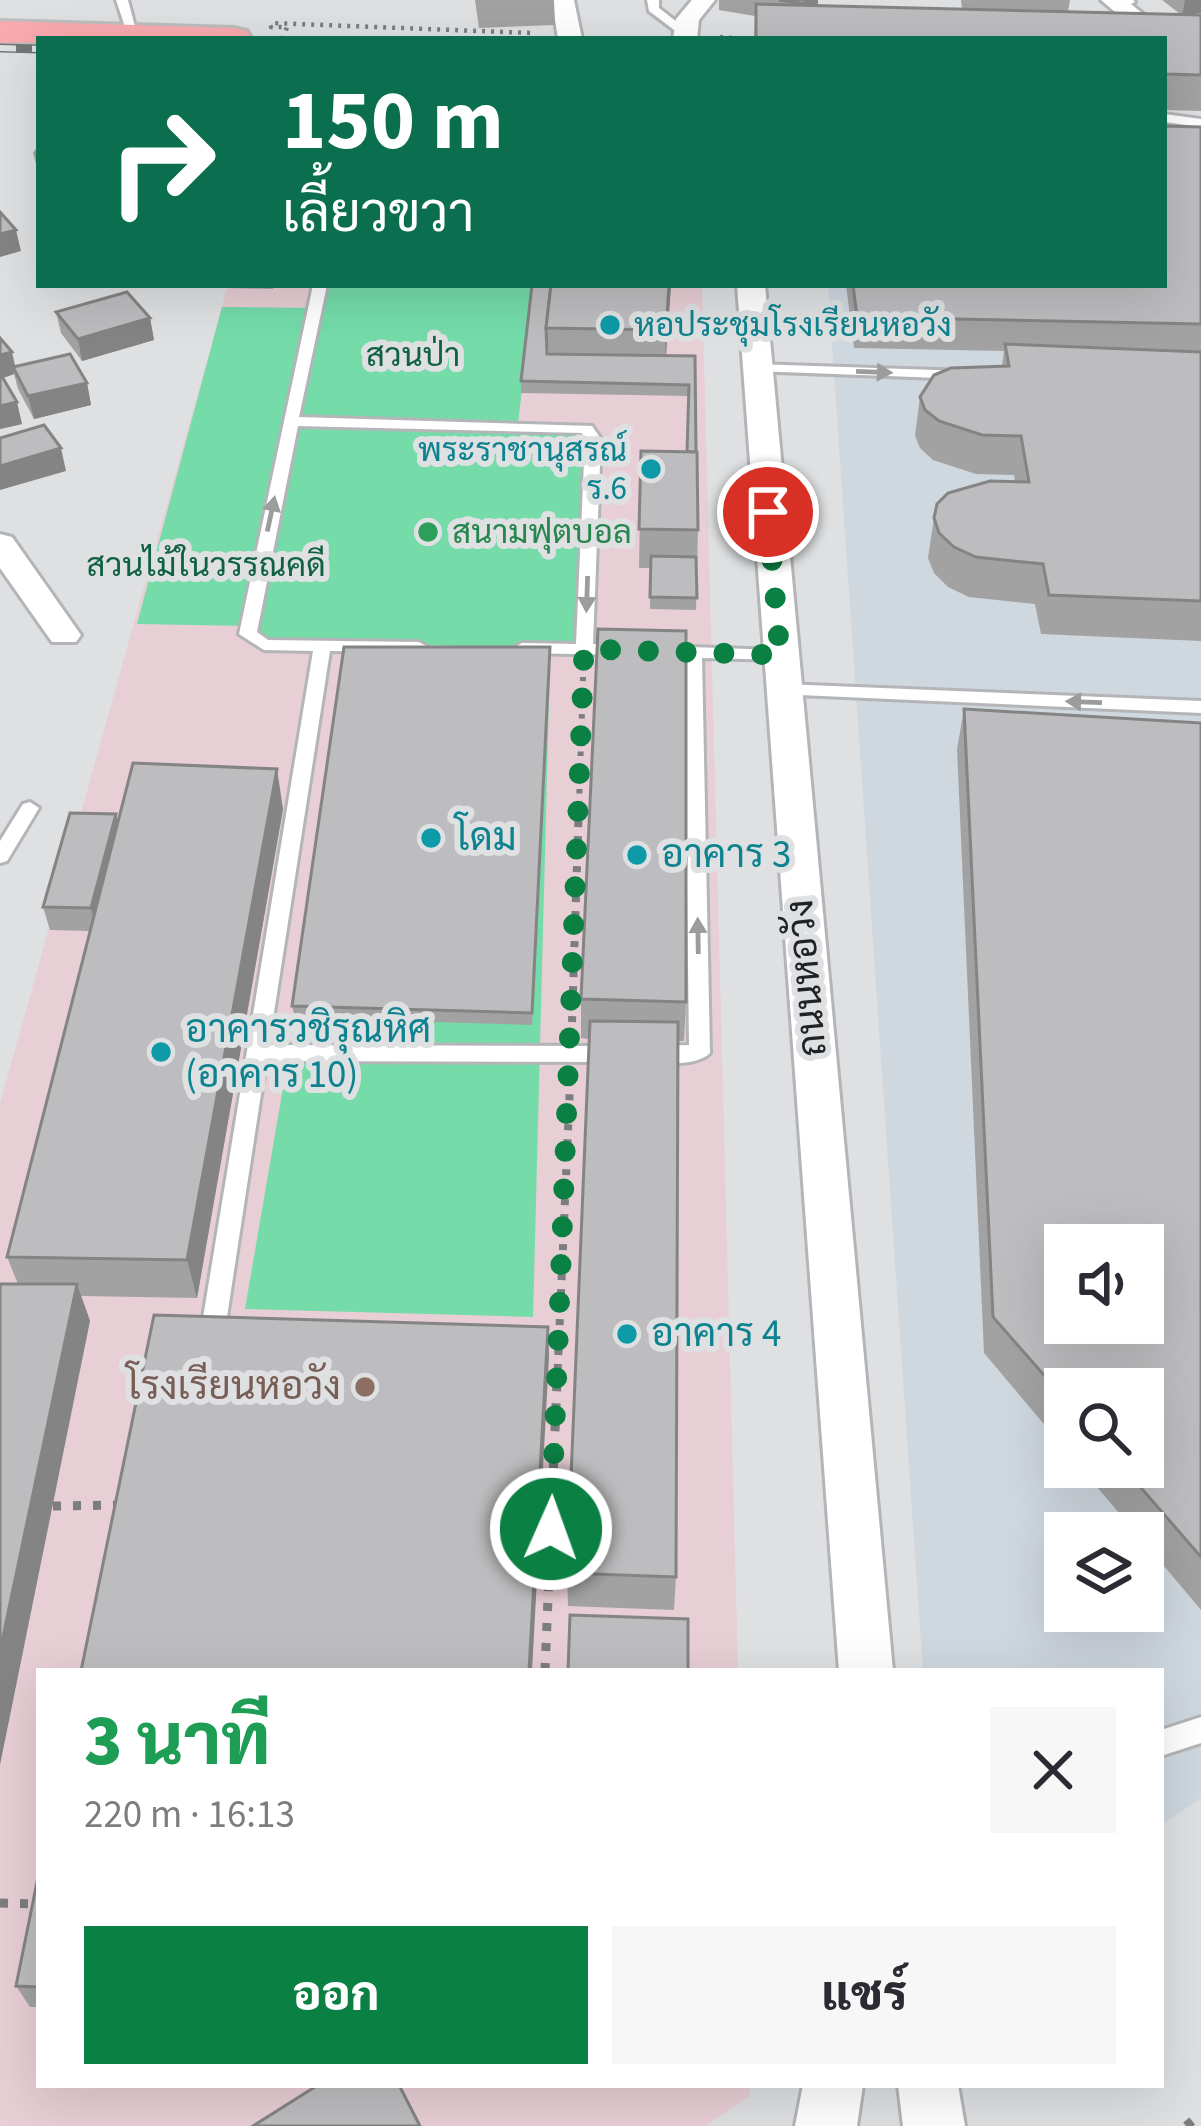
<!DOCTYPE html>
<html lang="th">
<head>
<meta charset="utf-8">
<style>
  :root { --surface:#fff; --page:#f7f7f7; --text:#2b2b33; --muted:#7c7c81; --accent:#0b8043 }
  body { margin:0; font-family:"Source Sans 3",Sarabun,sans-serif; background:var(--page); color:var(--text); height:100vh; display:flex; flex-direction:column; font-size:45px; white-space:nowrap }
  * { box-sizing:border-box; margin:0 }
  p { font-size:39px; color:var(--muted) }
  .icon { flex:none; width:66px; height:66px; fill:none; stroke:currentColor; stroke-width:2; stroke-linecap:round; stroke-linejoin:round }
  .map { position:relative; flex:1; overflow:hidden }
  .details { position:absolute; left:36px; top:1668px; width:1128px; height:420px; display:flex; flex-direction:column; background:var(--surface); border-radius:0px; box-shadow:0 12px 48px #0002 }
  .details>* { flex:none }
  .top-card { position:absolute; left:36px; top:36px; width:1131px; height:252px; border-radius:0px; box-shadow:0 12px 48px #0002; background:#0b6e4f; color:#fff; overflow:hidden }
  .tools { position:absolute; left:1044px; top:1224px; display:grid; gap:24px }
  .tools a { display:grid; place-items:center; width:120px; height:120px; border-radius:0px; background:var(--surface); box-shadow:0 12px 48px #0002; font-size:60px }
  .pin { position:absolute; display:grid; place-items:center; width:102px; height:102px; color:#fff; margin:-51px; border:6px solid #fff; border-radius:50%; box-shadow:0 3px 12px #0007 }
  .me { position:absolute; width:132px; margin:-66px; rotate:2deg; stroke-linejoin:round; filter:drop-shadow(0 0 9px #0008) }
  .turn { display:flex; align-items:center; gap:42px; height:252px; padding:0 48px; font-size:54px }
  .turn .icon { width:156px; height:156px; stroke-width:2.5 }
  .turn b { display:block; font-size:84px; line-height:102px }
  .round { display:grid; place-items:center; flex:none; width:126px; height:126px; border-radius:0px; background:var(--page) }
  .head { display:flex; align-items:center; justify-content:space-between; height:204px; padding:0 48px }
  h1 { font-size:72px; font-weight:800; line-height:90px; color:#1e9e55 }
  .primary-button { display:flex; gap:24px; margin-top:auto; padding:24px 48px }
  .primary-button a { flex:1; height:138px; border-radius:0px; background:var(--accent); color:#fff; font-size:48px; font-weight:800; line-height:138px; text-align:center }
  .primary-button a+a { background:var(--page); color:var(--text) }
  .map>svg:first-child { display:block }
  .built { fill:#cfd7df; fill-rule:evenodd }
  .education { fill:#e8ced5 }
  .green { fill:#74dba9 }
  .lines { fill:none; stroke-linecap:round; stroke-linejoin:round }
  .service-casing { stroke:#b3b5b8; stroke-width:6 }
  .minor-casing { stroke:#b3b5b8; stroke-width:6 }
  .primary-casing { stroke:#bcbdbd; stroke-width:6 }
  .path-far3 { stroke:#7c7d7e; stroke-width:4.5; stroke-dasharray:3 6; stroke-linecap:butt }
  .path-far2 { stroke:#7c7d7e; stroke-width:6; stroke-dasharray:4.5 8; stroke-linecap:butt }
  .path-far1 { stroke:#7c7d7e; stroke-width:8; stroke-dasharray:6 9; stroke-linecap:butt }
  .path { stroke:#7c7d7e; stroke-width:9; stroke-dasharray:8 12; stroke-linecap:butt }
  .service { fill:#fff; fill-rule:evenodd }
  .minor { fill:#fff; fill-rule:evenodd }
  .primary { fill:#f9aaaf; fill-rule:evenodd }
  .rail-casing { stroke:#737576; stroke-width:9 }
  .rail { stroke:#dee0e2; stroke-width:6; stroke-dasharray:16; stroke-linecap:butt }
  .path-bridge { stroke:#7c7d7e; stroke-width:9; stroke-dasharray:8 12; stroke-linecap:butt }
  .wall { fill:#a3a2a3 }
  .shaded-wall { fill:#848485 }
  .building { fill:#bdbcbe; stroke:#848485; stroke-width:3; fill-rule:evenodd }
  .oneway { fill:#9b9c9c }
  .route { stroke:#0b8043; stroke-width:21; stroke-dasharray:0 37.8 }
  .culture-dot { fill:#0f9aa8; stroke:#dee0e2; stroke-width:4.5 }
  .leisure-dot { fill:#2e9e5b; stroke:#dee0e2; stroke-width:4.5 }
  .education-dot { fill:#8d6e63; stroke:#dee0e2; stroke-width:4.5 }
  .labels { text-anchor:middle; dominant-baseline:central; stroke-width:12; stroke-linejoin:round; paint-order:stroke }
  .far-culture-label { font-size:33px; fill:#0d838f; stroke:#dee0e2; text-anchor:start }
  .far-park-label { font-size:33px; fill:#106142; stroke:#dee0e2 }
  .far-leisure-label { font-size:33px; fill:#27864d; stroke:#dee0e2; text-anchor:start }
  .culture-label { font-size:39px; fill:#0d838f; stroke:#dee0e2; text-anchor:start }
  .street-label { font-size:39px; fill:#212223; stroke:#dee0e2 }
  .education-label { font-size:39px; fill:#785e54; stroke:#dee0e2; text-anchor:end }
</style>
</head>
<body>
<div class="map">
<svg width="1201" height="2126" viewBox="0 0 1201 2126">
  <rect width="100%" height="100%" fill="#dee0e2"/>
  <path class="built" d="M1164,126L1201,127V1798L1161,1825V1671H923L828,285H1164ZM1065,1245H1143V1323H1065ZM1065,1389H1143V1467H1065ZM1065,1533H1143V1611H1065Z"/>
  <path class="education" d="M228,285H702L738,1671H39V2085H749L750,2096L706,2126H0V1104Z"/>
  <g class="green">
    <path d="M320,285H534L518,424L587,429L584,649L254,641L246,626L137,624L222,307L313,308Z"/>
    <path d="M346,659H550L533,1317L245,1309L295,1018Z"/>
  </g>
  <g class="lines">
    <g class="service-casing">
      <g id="service">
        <path d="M116,0H128L138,38L128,36Z"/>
        <path d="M647,0H659V8L690,32V36H682L649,11Z"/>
        <path d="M1121,0H1133L1135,2L1129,5Z"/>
        <path d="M1164,114L1201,119V127L1164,122Z"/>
        <path d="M313,285H327L299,417L592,426L601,439L593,644L623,645L632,650L623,655L522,653L513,648L522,643L576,644L585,439L582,433L298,426L257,632L268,640L419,642L428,647L419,652L330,651L269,1045L617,1046L627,1054L617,1062L266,1061L225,1330L221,1337L213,1340L205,1337L201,1330L313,651L264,650L239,634Z"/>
        <path d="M757,364L966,371L973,375L966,379L752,371L750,368Z"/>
        <path d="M660,646L780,650L789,655L780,660L702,658L710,1053C697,1066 657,1067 644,1054L654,1046L689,1045L684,657L654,655V647Z"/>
        <path d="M783,684L1201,701V713L777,694V686Z"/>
        <path d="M30,802L39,808L7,861L0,863V841L23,804Z"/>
        <path d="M1201,1717V1743L1161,1756V1730Z"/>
      </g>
    </g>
    <g class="minor-casing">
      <g id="minor">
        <path d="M552,0H574L582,39H558Z"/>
        <path d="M692,0H715L699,20L697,39H673L676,19Z"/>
        <path d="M1101,0H1126L1174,39L1164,46V39H1147Z"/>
        <path d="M737,285H765L893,1671H839Z"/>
        <path d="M0,534L12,537L76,628L81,635L76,642H52L0,568Z"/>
        <path d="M803,2085H863L857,2126H795Z"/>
        <path d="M898,2085H958L965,2126H903Z"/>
      </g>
    </g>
    <g class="primary-casing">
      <path id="primary" d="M0,21L234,28L247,31L252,39L0,43Z"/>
    </g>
    <g class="path-far3">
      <path d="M720,37L746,39"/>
      <path d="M283,39L287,27H271L272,23L531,33"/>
    </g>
    <path class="path-far2" d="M579,806L583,677"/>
    <g class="path-far1">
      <path d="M572,1022L579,803"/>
      <path d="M557,1385L570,1085"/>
    </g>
    <g class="path">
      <path d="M53,1506L123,1505"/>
      <path d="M545,1671L557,1382"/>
      <path d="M0,1903L39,1904"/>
      <path d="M1186,2126L1201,2114"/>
    </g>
    <use href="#service" class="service"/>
    <use href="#minor" class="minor"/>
    <use href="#primary" class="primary"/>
    <g class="rail-casing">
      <path id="rail" d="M0,48L39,49"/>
    </g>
    <use href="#rail" class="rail"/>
    <path class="path-bridge" d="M530,1544H575"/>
  </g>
  <g class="wall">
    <path d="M475,0H554L555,25L479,28Z"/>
    <path d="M719,0H818L816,5L962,9L961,0H1070L1068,11L1180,14L1162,0H1201L1190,14L1201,15V111L1164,110V39H754L755,16L719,10Z"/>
    <path d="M1201,127V641L1041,634L1035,604L969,597L948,587L934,573L928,558L934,518L1015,482L1014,475L976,474L933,460L920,448L915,436L920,397L1002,366L1004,351L854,348L846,285H1164Z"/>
    <path d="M39,144V174L33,153Z"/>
    <path d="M226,285H274L273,289L227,288Z"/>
    <path d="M532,285H671L666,356H695L698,530L696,610L650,609V568H639L641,451L687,452L689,396L521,393V381Z"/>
    <path d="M56,312L150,318L154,340L82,361L61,333Z"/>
    <path d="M0,338L15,367L87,383L91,405L34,419L18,389L14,374L3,378L22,424L0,429Z"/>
    <path d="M550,659L532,1025L295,1018L292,1006Z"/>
    <path d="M964,709L1201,723V1610L1143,1541V1533H1136L1080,1467H1143L1065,1389V1449L984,1353L957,749Z"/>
    <path d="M283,809L197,1298L81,1296L90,1321L18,1284L7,1257L90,931L50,930L43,907L118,822Z"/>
    <path d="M581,999L686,1002L684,1041H678L676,1577L674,1610L568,1606L567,1573L589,1039L581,1038Z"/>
    <path d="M39,1872V2007H30L16,1986Z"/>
  </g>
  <g class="shaded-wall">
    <path d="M807,0H818V3L802,24L804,4Z"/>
    <path d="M1185,0H1201V13L1182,16Z"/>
    <path d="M16,230L21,251L0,257V234Z"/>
    <path d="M669,285H671L665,369L666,330Z"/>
    <path d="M150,318L154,340L82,361L78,339Z"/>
    <path d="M12,352L17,374L13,367L14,374L0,379V355Z"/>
    <path d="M87,383L91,405L34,419L28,396Z"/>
    <path d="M17,402L22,424L0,429V406Z"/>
    <path d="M61,448L66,471L0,490V466Z"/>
    <path d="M277,769L283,809L197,1298L187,1260Z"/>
    <path d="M116,814L122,837L97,931L91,908Z"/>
    <path d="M77,1284L90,1321L0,1765V1651Z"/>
    <path d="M548,1327L549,1357L532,1671H529Z"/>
  </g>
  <g class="building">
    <path d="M779,0H807L804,4Z"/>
    <path d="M756,4L1201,15V75L1164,74V39H756Z"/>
    <path d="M1164,126L1201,127V324L857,317L853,285H1164Z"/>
    <path d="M0,212L16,230L0,234Z"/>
    <path d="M532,285H551L546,328L547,354L695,356L696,452H687L689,385L521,381Z"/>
    <path d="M551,285H669L666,330L546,328Z"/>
    <path d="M127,292L150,318L78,339L56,312Z"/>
    <path d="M0,338L12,352L0,355Z"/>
    <path d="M1005,344L1201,352V601L1049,595L1043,564L976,557L954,547L939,533L934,518L937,504L948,493L990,481L1029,482L1021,436L982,435L939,421L925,410L920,397L934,375L951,368L1009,366Z"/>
    <path d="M70,354L87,383L28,396L13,367Z"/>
    <path d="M0,373L17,402L0,406Z"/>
    <path d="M44,425L61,448L0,466V438Z"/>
    <path d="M641,451L697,452L698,530L639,529Z"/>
    <path d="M651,556L696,557L697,598L650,597Z"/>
    <path d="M598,629L686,631V1002L581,999Z"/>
    <path d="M344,647H550L532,1013L292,1006Z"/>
    <path d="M964,709L1201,723V1557L1123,1467H1143V1389H1065V1399L993,1317ZM1065,1245H1143V1323H1065Z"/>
    <path d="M133,763L277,769L187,1260L7,1257Z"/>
    <path d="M70,813L116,814L91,908L43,907Z"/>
    <path d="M590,1021L678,1022L676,1577L567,1573Z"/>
    <path d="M0,1284H77L0,1651Z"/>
    <path d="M154,1315L548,1327L529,1671H81Z"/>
    <path d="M570,1615L688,1619V1671H568Z"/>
    <path d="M39,1872V1987L16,1986Z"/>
    <path d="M318,2085H399L420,2126H253Z"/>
  </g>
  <defs><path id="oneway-solid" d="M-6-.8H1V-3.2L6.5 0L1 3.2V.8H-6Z" transform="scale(3)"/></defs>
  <g class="oneway">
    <use href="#oneway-solid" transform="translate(874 372) rotate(2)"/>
    <use href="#oneway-solid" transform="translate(271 514) rotate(-78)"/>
    <use href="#oneway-solid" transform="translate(587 594) rotate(92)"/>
    <use href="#oneway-solid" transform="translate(1084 702) rotate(-178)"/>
    <use href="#oneway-solid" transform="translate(698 936) rotate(-91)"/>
  </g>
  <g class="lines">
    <path class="route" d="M551,1529L584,649L780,655L768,512"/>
  </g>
  <g class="culture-dot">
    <circle cx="610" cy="325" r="12"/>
    <circle cx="651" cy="469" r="12"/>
    <circle cx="431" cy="838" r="12"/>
    <circle cx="637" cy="855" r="12"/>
    <circle cx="161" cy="1052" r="12"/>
    <circle cx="627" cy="1334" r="12"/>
  </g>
  <circle class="leisure-dot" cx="428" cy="532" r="12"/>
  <circle class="education-dot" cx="365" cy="1387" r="12"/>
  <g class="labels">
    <g class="far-culture-label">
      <text x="634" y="325">หอประชุมโรงเรียนหอวัง</text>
      <text x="627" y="450" text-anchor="end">พระราชานุสรณ์<tspan x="627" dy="38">ร.6</tspan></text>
    </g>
    <g class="far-park-label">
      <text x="413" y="355">สวนป่า</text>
      <text x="206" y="565">สวนไม้ในวรรณคดี</text>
    </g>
    <g class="far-leisure-label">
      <text x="452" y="532">สนามฟุตบอล</text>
    </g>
    <g class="culture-label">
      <text x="455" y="838">โดม</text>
      <text x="661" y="855">อาคาร 3</text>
      <text x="185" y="1030">อาคารวชิรุณหิศ<tspan x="185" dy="45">(อาคาร 10)</tspan></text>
      <text x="651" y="1334">อาคาร 4</text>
    </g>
    <g class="street-label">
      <text transform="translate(807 978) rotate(-95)">ถนนหอวัง</text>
    </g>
    <g class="education-label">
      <text x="341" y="1387">โรงเรียนหอวัง</text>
    </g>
  </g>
</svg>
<div class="tools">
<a><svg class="icon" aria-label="sound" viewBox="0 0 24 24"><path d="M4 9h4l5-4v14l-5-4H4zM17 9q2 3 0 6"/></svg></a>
<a><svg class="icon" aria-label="search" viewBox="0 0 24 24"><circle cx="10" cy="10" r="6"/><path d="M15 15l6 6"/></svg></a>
<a><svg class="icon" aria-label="layers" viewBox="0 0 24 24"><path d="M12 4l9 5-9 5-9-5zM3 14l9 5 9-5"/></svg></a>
</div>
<div class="pin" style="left:768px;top:512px;background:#d93025"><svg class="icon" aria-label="arrive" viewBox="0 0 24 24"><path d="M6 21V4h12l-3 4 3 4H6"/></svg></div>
<svg class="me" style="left:551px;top:1529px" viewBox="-20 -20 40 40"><circle r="17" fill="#0b8043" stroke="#fff" stroke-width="3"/><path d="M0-11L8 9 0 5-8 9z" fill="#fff"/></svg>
<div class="top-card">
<div class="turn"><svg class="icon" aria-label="right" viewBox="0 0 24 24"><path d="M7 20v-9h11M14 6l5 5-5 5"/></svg><div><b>150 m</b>เลี้ยวขวา</div></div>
</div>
<section class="details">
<div class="head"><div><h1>3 นาที</h1><p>220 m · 16:13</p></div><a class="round"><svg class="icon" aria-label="close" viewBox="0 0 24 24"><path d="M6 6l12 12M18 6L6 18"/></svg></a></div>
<div class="primary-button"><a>ออก</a><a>แชร์</a></div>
</section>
</div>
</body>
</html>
